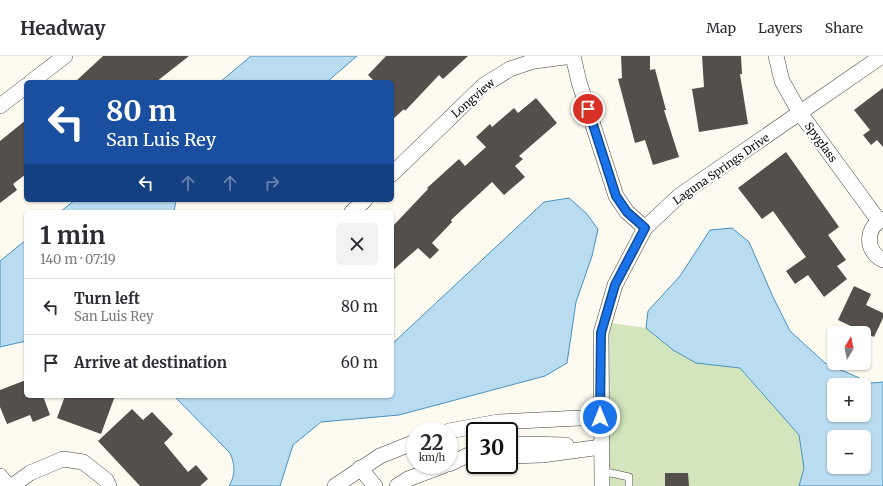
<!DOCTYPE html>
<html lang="en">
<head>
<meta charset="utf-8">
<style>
  :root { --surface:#fff; --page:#f2f2f3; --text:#2b2b33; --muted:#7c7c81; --line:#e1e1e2 }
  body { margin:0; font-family:Merriweather,serif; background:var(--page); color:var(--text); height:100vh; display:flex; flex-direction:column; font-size:15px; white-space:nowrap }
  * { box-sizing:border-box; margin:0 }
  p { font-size:13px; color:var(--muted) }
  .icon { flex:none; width:22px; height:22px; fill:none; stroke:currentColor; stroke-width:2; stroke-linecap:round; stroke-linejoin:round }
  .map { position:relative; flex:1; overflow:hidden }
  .side { position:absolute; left:24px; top:154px; width:370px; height:188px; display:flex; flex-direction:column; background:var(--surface); border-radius:6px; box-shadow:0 1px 3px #0004 }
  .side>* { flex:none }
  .hud { position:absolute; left:24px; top:24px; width:370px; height:122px; border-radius:6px; box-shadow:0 1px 3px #0004; background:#1a4fa0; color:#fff; overflow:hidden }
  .needle { width:26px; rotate:10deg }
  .controls { position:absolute; left:827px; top:270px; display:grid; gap:8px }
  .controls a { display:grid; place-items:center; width:44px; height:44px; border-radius:6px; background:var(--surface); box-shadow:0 1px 3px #0004; font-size:20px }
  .speed { position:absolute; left:406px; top:366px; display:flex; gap:8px; font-size:20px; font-weight:700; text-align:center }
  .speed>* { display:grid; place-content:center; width:52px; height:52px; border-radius:50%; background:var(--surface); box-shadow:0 1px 3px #0004; line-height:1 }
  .speed small { font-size:10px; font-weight:400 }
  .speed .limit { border:2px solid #111; border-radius:6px; background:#fff; color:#111 }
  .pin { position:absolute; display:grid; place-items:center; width:34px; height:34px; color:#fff; margin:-17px; border:2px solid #fff; border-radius:50%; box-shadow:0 1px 4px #0007 }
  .me { position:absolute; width:44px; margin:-22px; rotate:0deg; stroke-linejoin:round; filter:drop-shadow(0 0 3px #0008) }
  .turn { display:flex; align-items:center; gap:14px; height:84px; padding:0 16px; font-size:18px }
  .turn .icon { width:52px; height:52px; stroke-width:2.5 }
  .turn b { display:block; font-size:28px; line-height:34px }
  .lanes { display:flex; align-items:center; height:38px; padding:0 16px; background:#0003; justify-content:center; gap:20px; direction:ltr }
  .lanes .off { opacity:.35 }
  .round { display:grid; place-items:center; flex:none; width:42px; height:42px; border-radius:6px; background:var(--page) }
  .overview { display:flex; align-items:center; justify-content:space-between; height:68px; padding:0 16px }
  h1 { font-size:24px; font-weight:700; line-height:30px }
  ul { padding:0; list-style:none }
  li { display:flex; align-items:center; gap:12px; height:56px; padding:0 16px; border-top:1px solid var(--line) }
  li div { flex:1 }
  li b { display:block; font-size:15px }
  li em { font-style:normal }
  header { display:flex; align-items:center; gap:24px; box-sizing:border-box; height:56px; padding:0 20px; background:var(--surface); border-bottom:1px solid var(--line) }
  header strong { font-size:19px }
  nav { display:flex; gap:22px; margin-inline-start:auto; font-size:14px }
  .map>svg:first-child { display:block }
  .green { fill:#d2e5bd }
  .water { fill:#b9dcf0; stroke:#4891bf; fill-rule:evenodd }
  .building { fill:#554f4b }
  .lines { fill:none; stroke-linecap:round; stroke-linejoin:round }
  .service-casing { stroke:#414141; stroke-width:8 }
  .minor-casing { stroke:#414141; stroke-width:16 }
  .service { stroke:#fff; stroke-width:7 }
  .minor { stroke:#fff; stroke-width:15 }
  .route-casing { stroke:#114b97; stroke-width:10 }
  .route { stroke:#1a73e8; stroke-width:7 }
  .labels { text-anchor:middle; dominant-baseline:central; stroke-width:4; stroke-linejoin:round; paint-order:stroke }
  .street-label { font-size:11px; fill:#0e0e0e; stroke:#fff }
</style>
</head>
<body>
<header>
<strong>Headway</strong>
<nav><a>Map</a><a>Layers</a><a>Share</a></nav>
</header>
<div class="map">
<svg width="883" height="430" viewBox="0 0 883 430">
  <rect width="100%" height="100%" fill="#fdfaf0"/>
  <path class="green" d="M604,266L646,272L673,294L696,307L740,312L799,379L804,412L799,430H602Z"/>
  <g class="water">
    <path d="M251,0H357L327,26H220Z"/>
    <path d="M569,142L586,157L598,173L592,200L576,246L567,307L545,320L399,359L321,366L293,389L280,430H229C236,418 235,409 230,397L174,340H392V288L544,146Z"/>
    <path d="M75,144H176L174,156H60Z"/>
    <path d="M732,172L749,186L773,241L790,275L825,307L871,327L883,326V430H799L804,412L799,379L740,312L696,307L673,294L646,272L648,255L680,220L710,174ZM834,329H864V359H834ZM834,381H864V411H834Z"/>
    <path d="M26,184V285L0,291V205Z"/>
  </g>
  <g class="building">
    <path d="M103,0H189L156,26H75Z"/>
    <path d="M386,0H468L443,23L439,19L405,55L404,53L392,64V26H375L368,19Z"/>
    <path d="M621,0H650V14L655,13L666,54H664L679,101L653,109L645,84L635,87L618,23L622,22Z"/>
    <path d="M702,0H741L742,18H740L748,68L699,76L692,33L704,31Z"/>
    <path d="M883,32V91L877,84L871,89L863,79L870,74L854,54Z"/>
    <path d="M536,42L557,67L519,100L523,103L515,110L525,121L504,139L492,126L451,164L452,166L432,187L439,194L430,203L418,192L392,215V171L428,133L427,132L459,103L465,110L486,91L476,81L490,68L492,71L514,52L518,57Z"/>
    <path d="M26,64V118L13,128L17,134L0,147V85Z"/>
    <path d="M786,96L839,171L828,179L846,204L837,210L847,223L824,241L808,219L795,228L786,215L806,201L773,155L762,163L738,132Z"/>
    <path d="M854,230L871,238L866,249L883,257V262L874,281L838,264Z"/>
    <path d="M26,324V340H43L50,359L33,366L30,359L7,368L0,351V334Z"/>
    <path d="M65,340H115L101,378L57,362Z"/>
    <path d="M132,353L143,364L152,356L173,378L164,387L188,416L196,409L208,423L200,430H140L98,385Z"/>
    <path d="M665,417H688L689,430H665Z"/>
  </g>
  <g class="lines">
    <g class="service-casing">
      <path id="service" d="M602,415L629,421V430"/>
    </g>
    <g class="minor-casing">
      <g id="minor">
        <path d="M573,0L579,26L616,140L627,156L645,172"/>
        <path d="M776,0L782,25L800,57L879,165"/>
        <path d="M31,26L65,0"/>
        <path d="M0,50L26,30"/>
        <path d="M392,118L484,29L510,13L534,5L573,0"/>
        <path d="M352,156L365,144"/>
        <path d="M883,163C865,171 865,196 883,204"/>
        <path d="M449,375L498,366L600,361"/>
        <path d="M509,390L525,388L566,389"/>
        <path d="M509,400L542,399L601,391"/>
        <path d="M449,408L475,396"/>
        <path d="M360,412L375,430"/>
        <path d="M0,420L8,430"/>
        <path d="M12,430L30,417L63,403L83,406L106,424L109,430"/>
        <path d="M335,430L380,400L415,386"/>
        <path d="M397,430L408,423L445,409"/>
        <path d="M602,430L601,277L615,229L645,172L679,140L882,0"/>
      </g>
    </g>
    <use href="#service" class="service"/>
    <use href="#minor" class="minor"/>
  </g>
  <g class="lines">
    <g class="route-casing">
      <path id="route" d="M588,53L616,140L627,156L645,172L615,229L601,277L600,361"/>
    </g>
    <use href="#route" class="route"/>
  </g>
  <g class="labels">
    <g class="street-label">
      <text transform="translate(473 42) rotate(-41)">Longview</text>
      <text transform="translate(821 86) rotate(54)">Spyglass</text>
      <text transform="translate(721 113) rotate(-35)">Laguna Springs Drive</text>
    </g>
  </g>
</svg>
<div class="controls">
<a><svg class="needle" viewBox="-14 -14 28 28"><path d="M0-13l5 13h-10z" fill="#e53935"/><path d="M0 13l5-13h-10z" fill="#7c7c81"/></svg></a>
<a>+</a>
<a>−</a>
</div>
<div class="speed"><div>22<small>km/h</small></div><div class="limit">30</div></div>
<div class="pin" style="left:588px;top:53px;background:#d93025"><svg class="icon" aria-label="arrive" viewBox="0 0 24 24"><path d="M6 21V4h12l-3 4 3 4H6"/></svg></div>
<svg class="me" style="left:600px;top:361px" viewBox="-20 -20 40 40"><circle r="17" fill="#1a73e8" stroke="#fff" stroke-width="3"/><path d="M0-11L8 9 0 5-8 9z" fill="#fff"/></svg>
<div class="hud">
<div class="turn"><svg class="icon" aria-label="left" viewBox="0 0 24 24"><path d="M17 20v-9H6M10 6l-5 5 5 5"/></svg><div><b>80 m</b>San Luis Rey</div></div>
<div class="lanes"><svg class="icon" aria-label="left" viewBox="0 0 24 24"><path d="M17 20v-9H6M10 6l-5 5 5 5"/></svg><svg class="icon off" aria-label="ahead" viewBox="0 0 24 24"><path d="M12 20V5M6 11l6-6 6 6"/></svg><svg class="icon off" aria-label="ahead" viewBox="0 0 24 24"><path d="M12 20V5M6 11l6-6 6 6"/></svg><svg class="icon off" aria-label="right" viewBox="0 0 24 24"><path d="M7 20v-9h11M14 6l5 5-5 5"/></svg></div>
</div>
<section class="side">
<div class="overview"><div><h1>1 min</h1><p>140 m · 07:19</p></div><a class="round"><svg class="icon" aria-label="close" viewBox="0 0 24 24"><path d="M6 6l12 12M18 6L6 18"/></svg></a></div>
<ul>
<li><svg class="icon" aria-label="left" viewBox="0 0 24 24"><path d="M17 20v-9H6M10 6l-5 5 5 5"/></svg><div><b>Turn left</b><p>San Luis Rey</p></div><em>80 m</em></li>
<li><svg class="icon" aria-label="arrive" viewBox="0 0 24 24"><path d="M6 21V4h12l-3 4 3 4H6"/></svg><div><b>Arrive at destination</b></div><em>60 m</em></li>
</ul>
</section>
</div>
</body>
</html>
